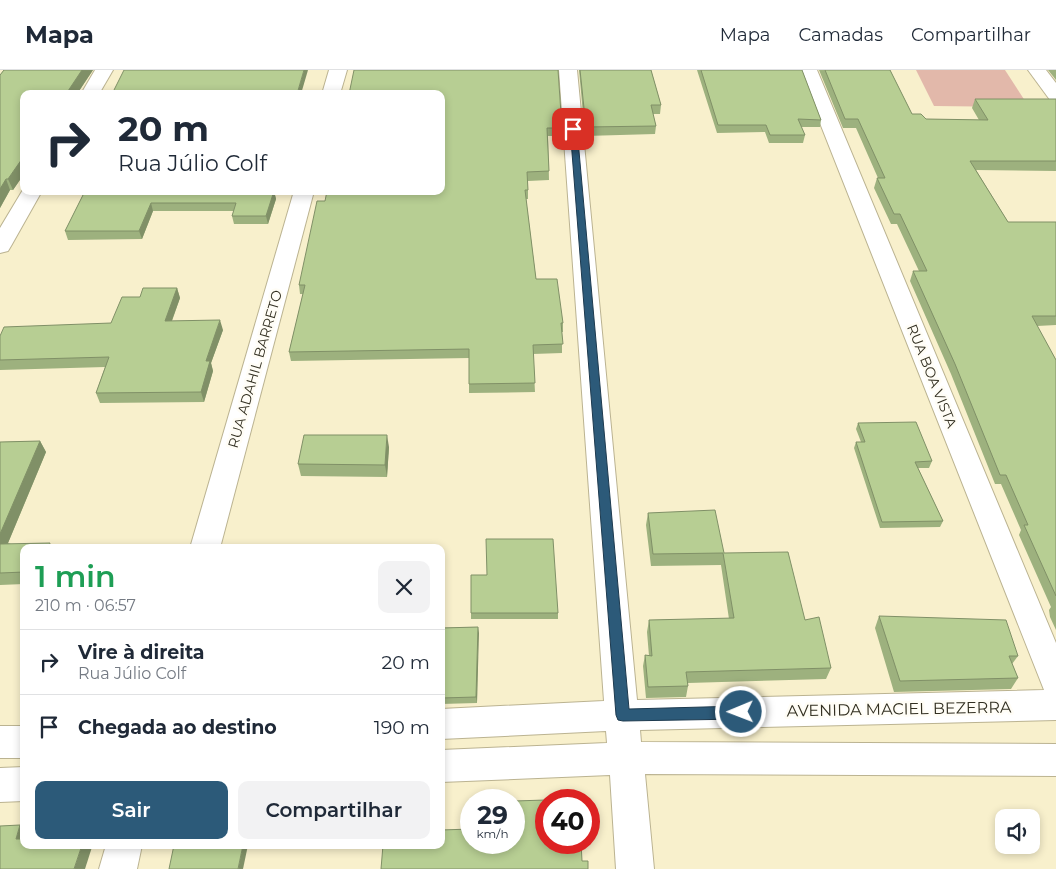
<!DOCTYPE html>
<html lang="pt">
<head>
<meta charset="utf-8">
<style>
  :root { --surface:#fff; --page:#f2f2f3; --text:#1f2937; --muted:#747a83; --line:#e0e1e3; --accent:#2c5a79 }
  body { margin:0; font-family:Montserrat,sans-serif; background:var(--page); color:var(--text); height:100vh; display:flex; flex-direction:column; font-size:19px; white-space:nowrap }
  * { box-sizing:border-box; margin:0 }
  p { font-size:16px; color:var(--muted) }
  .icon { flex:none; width:28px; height:28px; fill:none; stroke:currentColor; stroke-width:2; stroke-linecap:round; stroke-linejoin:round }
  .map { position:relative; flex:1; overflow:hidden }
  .side { position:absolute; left:20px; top:474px; width:425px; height:305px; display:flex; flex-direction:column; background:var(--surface); border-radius:10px; box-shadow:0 2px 8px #0003 }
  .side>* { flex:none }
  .hud { position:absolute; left:20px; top:20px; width:425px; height:105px; border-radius:10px; box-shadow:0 2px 8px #0003; background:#fff; color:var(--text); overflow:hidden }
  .controls { position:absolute; left:995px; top:739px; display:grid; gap:10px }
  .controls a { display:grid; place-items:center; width:45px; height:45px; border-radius:10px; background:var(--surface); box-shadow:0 2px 8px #0003; font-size:25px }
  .speed { position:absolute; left:460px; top:719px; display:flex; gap:10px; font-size:25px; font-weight:700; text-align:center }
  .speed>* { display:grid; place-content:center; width:65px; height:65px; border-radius:50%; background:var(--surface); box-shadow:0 2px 8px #0003; line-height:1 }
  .speed small { font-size:12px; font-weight:400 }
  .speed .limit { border:8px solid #d22; background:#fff; color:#111 }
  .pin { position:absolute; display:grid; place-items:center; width:42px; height:42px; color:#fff; margin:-21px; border-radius:10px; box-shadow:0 2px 8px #0006 }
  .me { position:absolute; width:55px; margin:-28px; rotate:269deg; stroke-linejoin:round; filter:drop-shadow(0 0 4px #0008) }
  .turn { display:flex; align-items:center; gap:18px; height:105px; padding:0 15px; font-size:22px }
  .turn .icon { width:65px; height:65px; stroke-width:2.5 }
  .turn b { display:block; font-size:35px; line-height:42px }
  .round { display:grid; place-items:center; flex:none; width:52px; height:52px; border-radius:10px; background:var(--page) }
  .headline { display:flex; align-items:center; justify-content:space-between; height:85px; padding:0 15px }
  h1 { font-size:30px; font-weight:600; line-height:38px; color:#1e9e55 }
  .button { display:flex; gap:10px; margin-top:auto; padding:10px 15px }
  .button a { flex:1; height:58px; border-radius:10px; background:var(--accent); color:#fff; font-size:20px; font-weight:600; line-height:58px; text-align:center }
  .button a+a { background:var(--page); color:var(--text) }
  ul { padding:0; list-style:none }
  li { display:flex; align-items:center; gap:15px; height:65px; padding:0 15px; border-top:1px solid var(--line) }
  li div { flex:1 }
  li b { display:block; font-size:19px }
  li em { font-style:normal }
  header { display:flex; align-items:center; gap:30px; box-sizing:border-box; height:70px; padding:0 25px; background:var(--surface); border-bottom:1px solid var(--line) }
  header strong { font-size:24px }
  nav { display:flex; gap:28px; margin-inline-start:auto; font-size:18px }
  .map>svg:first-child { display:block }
  .green { fill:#e2b8aa }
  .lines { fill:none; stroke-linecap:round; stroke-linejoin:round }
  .minor-casing { stroke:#bbb391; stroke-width:2 }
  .minor { fill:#fff; fill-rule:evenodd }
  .wall { fill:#9db17e }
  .shaded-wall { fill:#809067 }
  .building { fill:#b7ce93; stroke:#809067 }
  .route { fill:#2c5a79; stroke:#1d3a4f }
  .labels { text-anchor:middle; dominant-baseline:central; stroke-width:5; stroke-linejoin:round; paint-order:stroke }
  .street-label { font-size:14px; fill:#322f21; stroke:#fffdf6 }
  .near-street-label { font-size:16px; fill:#322f21; stroke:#fffdf6 }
</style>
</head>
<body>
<header>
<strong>Mapa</strong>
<nav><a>Mapa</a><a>Camadas</a><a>Compartilhar</a></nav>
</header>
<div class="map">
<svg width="1056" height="799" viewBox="0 0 1056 799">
  <rect width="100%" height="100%" fill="#f8f0cc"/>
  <path class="green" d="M916,0H1005L1029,37L934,36Z"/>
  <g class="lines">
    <g class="minor-casing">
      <g id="minor">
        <path d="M95,0H113L99,24H81Z"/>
        <path d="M329,0H347L340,24H322Z"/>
        <path d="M559,0H577L637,630L1044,620L799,0H817L1056,573V650L640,660L641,672L1056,674V706L645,704L654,799H616L610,705L441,712V680L607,673L606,661L441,669V639L604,631Z"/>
        <path d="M1028,0H1046L1056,13V31L1050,30Z"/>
        <path d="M24,118V121H42L11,176L8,181L0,183V158Z"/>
        <path d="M294,121H314L220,478H190Z"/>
        <rect x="0" y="656" width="24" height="32"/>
        <path d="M24,697V731L0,732V698Z"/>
        <path d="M106,775H142L137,799H99Z"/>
      </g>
    </g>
    <use href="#minor" class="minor"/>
  </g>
  <g class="wall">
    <path d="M4,0H93L77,24H24V104L13,120H10L0,138V5Z"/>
    <path d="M579,0H651L661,35L660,44H653L656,56L655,64L585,66Z"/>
    <path d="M697,0H802L821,50L820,57H801L805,65L803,73H769L765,62L717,63Z"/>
    <path d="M819,0H890L912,44L926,49L979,50L972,38L975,29L1056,30V101L976,100L1008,152H1056V255L1037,256L1056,290V560L1050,547L1049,540L1051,537L1019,465L1021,460L1001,414H995L951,304L910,211L913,201H919L897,154H891L874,118L877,108H878L856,58H843Z"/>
    <path d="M1048,0H1056V10Z"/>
    <path d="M441,24L562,58V66H548L549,110L528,111V129H526L536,209L563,253V262H562V283L533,284L535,322L469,323V288L291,291L289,282L303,224H300L299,215L325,131Z"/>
    <path d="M85,121H274L276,129L268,154H234L232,146L234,141H153L142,169L68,170L65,161Z"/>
    <path d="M177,218L180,228L172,251L223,260L211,293L213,301L204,332L100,333L96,323L105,297L0,300V266L111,253L140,227Z"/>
    <path d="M858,353L932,391L929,398H918L943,451L940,457L880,458L854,378L856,372H861L856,359Z"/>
    <path d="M40,371L46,382L8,473L24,478V514L0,515V372Z"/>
    <path d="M389,377L387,407L301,406L298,394Z"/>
    <path d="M648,443L724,483L805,550L831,598L826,609L688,613V616L686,627L646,628L643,596L645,585L649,586L647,562L649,550L729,549L721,495L651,496L646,455Z"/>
    <path d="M487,505L558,543V549H471V543Z"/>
    <path d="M879,546L1018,586L1012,594L1018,608L1011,619L894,622L875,558Z"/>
    <path d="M478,557L477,633L441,634V558Z"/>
  </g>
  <g class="shaded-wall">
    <path d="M82,0H93L77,24H66Z"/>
    <path d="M304,0H308L301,24H297Z"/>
    <path d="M24,86V104L13,120L8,109Z"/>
    <path d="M6,109L10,120L0,138V119Z"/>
    <path d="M274,121L276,129L268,154L266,146Z"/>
    <path d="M151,133L153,141L142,169L139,161Z"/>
    <path d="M177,218L180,228L168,261L165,251Z"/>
    <path d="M220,250L223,260L211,293L213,301L204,332L201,322L206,291Z"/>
    <path d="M387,365L389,377L387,407L385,395Z"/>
    <path d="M40,371L46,382L3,485L0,481V464Z"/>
    <path d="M478,557L479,563L477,633L476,627Z"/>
    <path d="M20,755L24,759V775L16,769Z"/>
    <path d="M82,775H90L92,777L85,799H74Z"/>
    <path d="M243,775H248L243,799H238Z"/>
  </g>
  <g class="building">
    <path d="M4,0H82L66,24H24V86L8,109H6L0,119V5Z"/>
    <path d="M124,0H304L297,24H112Z"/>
    <path d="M354,0H558L562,58H547L549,101L527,102L528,120H525L536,209H557L563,253H561L563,274L533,275L535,313L469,314V279L289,282L305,215H299L317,131H325L327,121H441V24H349Z"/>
    <path d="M580,0H651L661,35H651L656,56L586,57Z"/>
    <path d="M701,0H802L821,50L798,49L805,65H770L766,55H718Z"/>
    <path d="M825,0H890L912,44H921L926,49L988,50L975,29H1056V91H970L1008,152H1056V246H1032L1056,290V526L1024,455H1028L1006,405H1000L955,294L913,201H927L900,144H894L877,108H885L858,49H845Z"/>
    <path d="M85,121H274L266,146H232L236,133H151L139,161H65Z"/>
    <path d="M143,218H177L165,251L220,250L206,291H210L201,322L96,323L109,287L0,290V266L4,257L111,253L122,227H140Z"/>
    <path d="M916,352L932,391L915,392L943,451L882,452L856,372H865L858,353Z"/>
    <path d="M304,365H387L385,395L298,394Z"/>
    <path d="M40,371L0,464V372Z"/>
    <path d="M715,440L724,483L788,482L805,550L819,547L831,598L686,602L688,616L648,617L645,585L652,586L649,550L734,548L723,483L653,484L648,443Z"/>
    <path d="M486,469H553L558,543H471V505H487Z"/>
    <path d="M50,473L49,478H24V502L0,503V474Z"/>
    <path d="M879,546L1006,550L1018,586H1009L1018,608L900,611Z"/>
    <path d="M478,557L476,627L441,628V558Z"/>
    <path d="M578,729V730H546V772H581L582,791H588V799H381L383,775H441V760L471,759V772H514V731Z"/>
    <path d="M20,755L16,769H24V775H82L74,799H0V756Z"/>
    <path d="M174,775H243L238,799H169Z"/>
  </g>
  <path class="route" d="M570,57L577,59L629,639L741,636L746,638L748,642L746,647L741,649L623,651L618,650L616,645Z"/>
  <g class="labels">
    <g class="street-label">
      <text transform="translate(255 299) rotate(-74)">RUA ADAHIL BARRETO</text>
      <text transform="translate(932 306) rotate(68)">RUA BOA VISTA</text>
    </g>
    <g class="near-street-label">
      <text transform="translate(899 639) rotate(-1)">AVENIDA MACIEL BEZERRA</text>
    </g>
  </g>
</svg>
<div class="controls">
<a><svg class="icon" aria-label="sound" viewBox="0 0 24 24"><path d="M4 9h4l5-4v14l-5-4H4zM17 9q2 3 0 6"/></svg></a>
</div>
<div class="speed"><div>29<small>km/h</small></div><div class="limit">40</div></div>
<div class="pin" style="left:573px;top:59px;background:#d93025"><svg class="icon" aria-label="arrive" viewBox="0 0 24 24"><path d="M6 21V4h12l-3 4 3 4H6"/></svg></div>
<svg class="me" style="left:741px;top:642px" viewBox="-20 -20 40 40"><circle r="17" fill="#2c5a79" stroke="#fff" stroke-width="3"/><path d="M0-11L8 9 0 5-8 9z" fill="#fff"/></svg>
<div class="hud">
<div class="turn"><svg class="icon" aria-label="right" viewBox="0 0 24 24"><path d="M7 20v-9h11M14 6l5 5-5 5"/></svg><div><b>20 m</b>Rua Júlio Colf</div></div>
</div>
<section class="side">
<div class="headline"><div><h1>1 min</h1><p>210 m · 06:57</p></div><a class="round"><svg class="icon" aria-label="close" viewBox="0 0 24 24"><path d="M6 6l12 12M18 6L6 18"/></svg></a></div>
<ul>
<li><svg class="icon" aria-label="right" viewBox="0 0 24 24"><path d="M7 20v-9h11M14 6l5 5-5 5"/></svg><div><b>Vire à direita</b><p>Rua Júlio Colf</p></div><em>20 m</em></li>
<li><svg class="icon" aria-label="arrive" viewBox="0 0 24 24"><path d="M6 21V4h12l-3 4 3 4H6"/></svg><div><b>Chegada ao destino</b></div><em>190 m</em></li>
</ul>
<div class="button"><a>Sair</a><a>Compartilhar</a></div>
</section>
</div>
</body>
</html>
